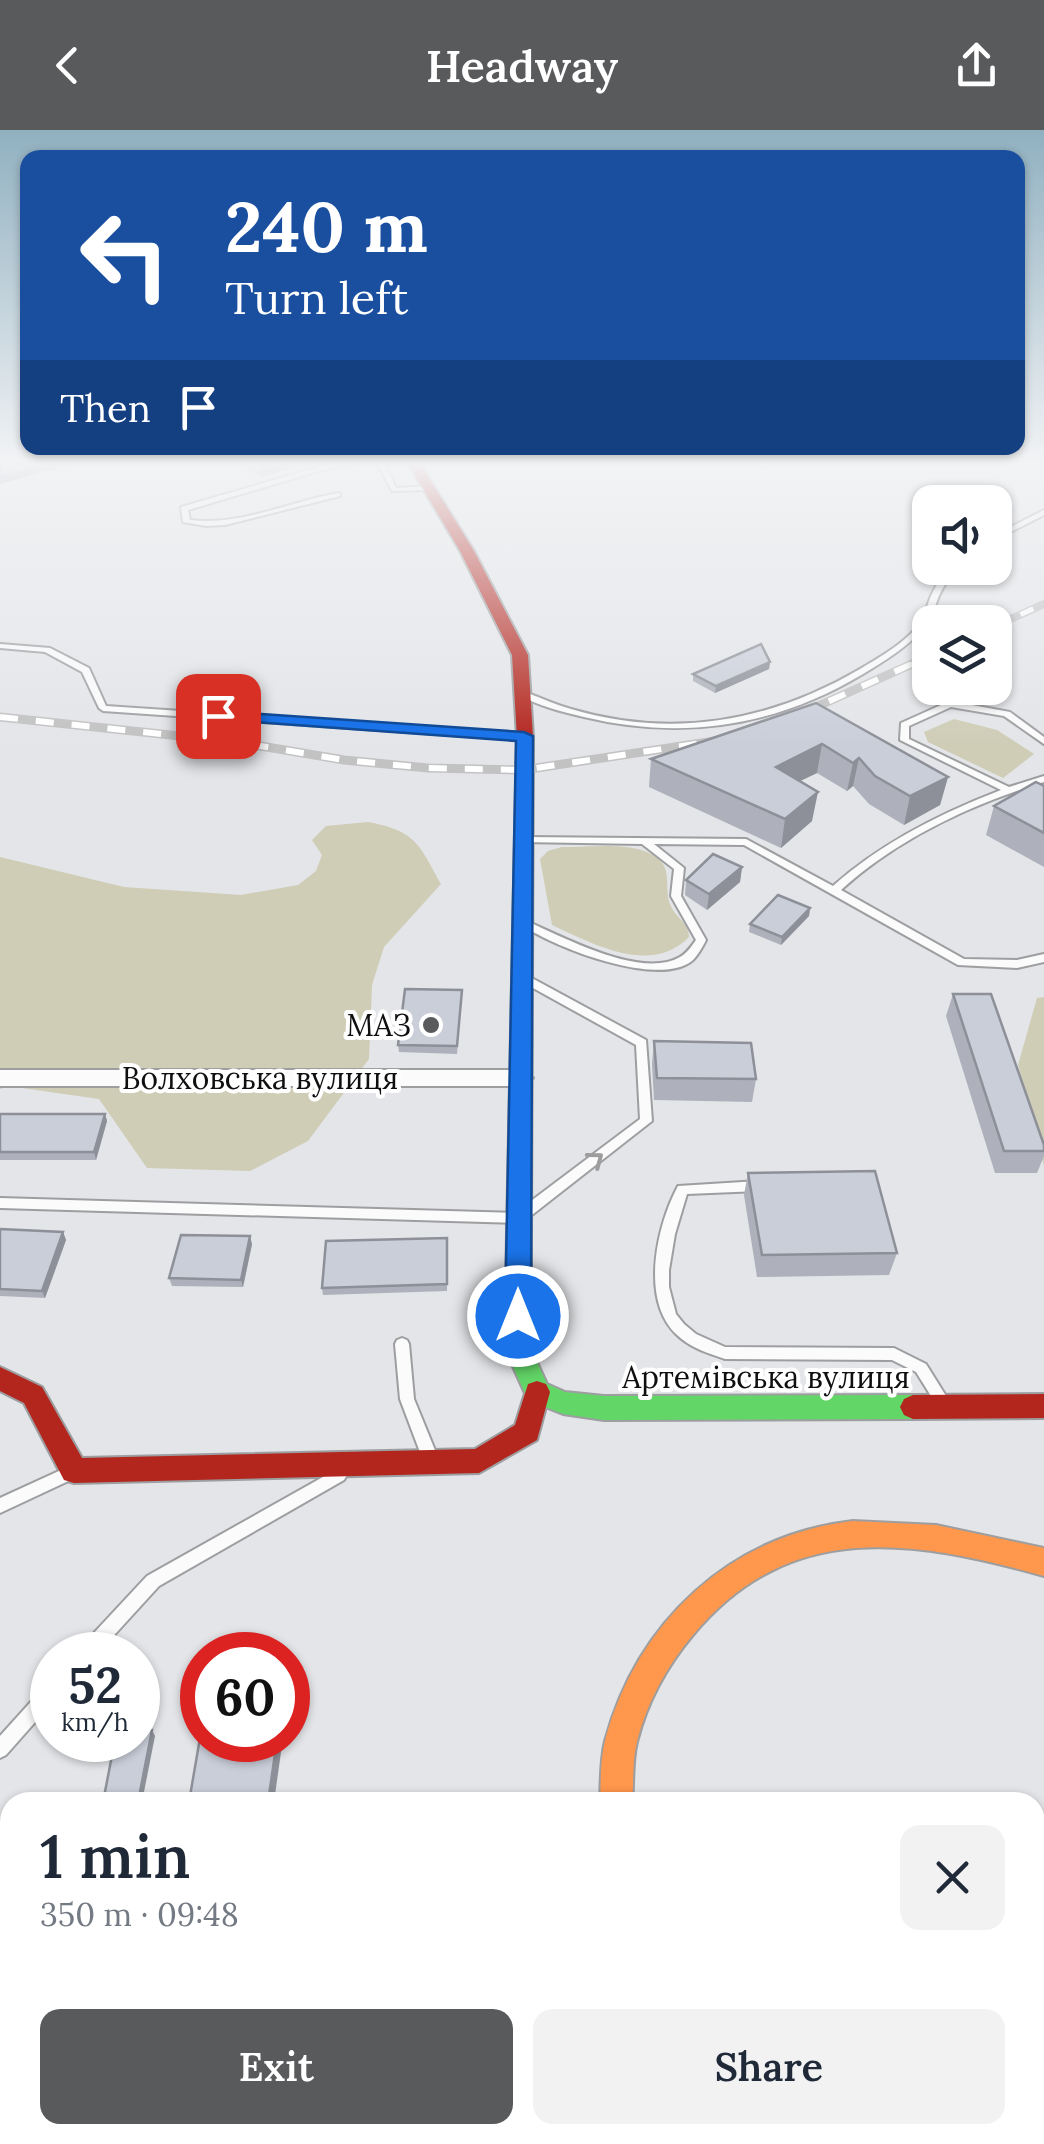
<!DOCTYPE html>
<html lang="en">
<head>
<meta charset="utf-8">
<style>
  :root { --surface:#fff; --page:#f2f2f3; --text:#1f2937; --muted:#747a83; --accent:#595a5c }
  body { margin:0; font-family:Lora,serif; background:var(--page); color:var(--text); height:100vh; display:flex; flex-direction:column; font-size:38px; white-space:nowrap }
  * { box-sizing:border-box; margin:0 }
  p { font-size:32px; color:var(--muted) }
  .icon { flex:none; width:55px; height:55px; fill:none; stroke:currentColor; stroke-width:2; stroke-linecap:round; stroke-linejoin:round }
  .map { position:relative; flex:1; overflow:hidden }
  .sheet { position:absolute; left:0px; top:1662px; width:1045px; height:352px; display:flex; flex-direction:column; background:var(--surface); border-radius:30px 30px 0 0; box-shadow:0 2px 8px #0004 }
  .sheet>* { flex:none }
  .hud { position:absolute; left:20px; top:20px; width:1005px; height:305px; border-radius:20px; box-shadow:0 2px 8px #0004; background:#1a4fa0; color:#fff; overflow:hidden }
  .controls { position:absolute; left:912px; top:355px; display:grid; gap:20px }
  .controls a { display:grid; place-items:center; width:100px; height:100px; border-radius:20px; background:var(--surface); box-shadow:0 2px 8px #0004; font-size:50px }
  .speed { position:absolute; left:30px; top:1502px; display:flex; gap:20px; font-size:50px; font-weight:700; text-align:center }
  .speed>* { display:grid; place-content:center; width:130px; height:130px; border-radius:50%; background:var(--surface); box-shadow:0 2px 8px #0004; line-height:1 }
  .speed small { font-size:25px; font-weight:400 }
  .speed .limit { border:15px solid #d22; background:#fff; color:#111 }
  .pin { position:absolute; display:grid; place-items:center; width:85px; height:85px; color:#fff; margin:-42px; border-radius:20px; box-shadow:0 5px 15px #0006 }
  .me { position:absolute; width:110px; margin:-55px; rotate:0deg; stroke-linejoin:round; filter:drop-shadow(0 0 8px #0008) }
  .turn { display:flex; align-items:center; gap:35px; height:210px; padding:0 40px; font-size:45px }
  .turn .icon { width:130px; height:130px; stroke-width:2.5 }
  .turn b { display:block; font-size:70px; line-height:85px }
  .then { display:flex; align-items:center; height:95px; padding:0 40px; background:#0003; gap:20px; font-size:38px }
  .round { display:grid; place-items:center; flex:none; width:105px; height:105px; border-radius:20px; background:var(--page) }
  .overview { display:flex; align-items:center; justify-content:space-between; height:170px; padding:0 40px }
  h1 { font-size:60px; font-weight:600; line-height:75px }
  .primary-button { display:flex; gap:20px; margin-top:auto; padding:20px 40px }
  .primary-button a { flex:1; height:115px; border-radius:20px; background:var(--accent); color:#fff; font-size:40px; font-weight:600; line-height:115px; text-align:center }
  .primary-button a+a { background:var(--page); color:var(--text) }
  header { display:flex; justify-content:space-between; align-items:center; height:130px; padding:0 40px; background:var(--accent); color:#fff; font-size:45px; font-weight:600 }
  .map>svg:first-child { display:block }
  .green { fill:#cfcdb6 }
  .lines { fill:none; stroke-linecap:round; stroke-linejoin:round }
  .lane-casing { stroke:#9d9ea0; stroke-width:4 }
  .street-casing { stroke:#9d9ea0; stroke-width:4 }
  .fast-casing { stroke:#9d9ea0; stroke-width:4 }
  .slow-casing { stroke:#9d9ea0; stroke-width:4 }
  .jam-casing { stroke:#9d9ea0; stroke-width:4 }
  .path { stroke:#cfd0d0; stroke-width:2.5; stroke-dasharray:2.5 5; stroke-linecap:butt }
  .lane { fill:#fbfbfc; fill-rule:evenodd }
  .street { fill:#fbfbfc; fill-rule:evenodd }
  .fast { fill:#63d668; fill-rule:evenodd }
  .slow { fill:#ff974d; fill-rule:evenodd }
  .jam { fill:#b3261e; fill-rule:evenodd }
  .rail-far1-casing { stroke:#c2c2c3; stroke-width:8 }
  .rail-casing { stroke:#c2c2c3; stroke-width:9 }
  .rail-far1 { stroke:#fff; stroke-width:5; stroke-dasharray:14; stroke-linecap:butt }
  .rail { stroke:#fff; stroke-width:6; stroke-dasharray:18; stroke-linecap:butt }
  .wall { fill:#aeb1bb }
  .shaded-wall { fill:#8d9098 }
  .building { fill:#caced9; stroke:#8d9098; stroke-width:2.5 }
  .oneway { stroke:#9d9d9e }
  .route { fill:#1a73e8; stroke:#114b97; stroke-width:2.5 }
  .poi-dot { fill:#595a5c; stroke:#fff; stroke-width:4 }
  .labels { text-anchor:middle; dominant-baseline:central; stroke-width:8; stroke-linejoin:round; paint-order:stroke }
  .poi-label { font-size:30px; fill:#0f0f11; stroke:#fff; text-anchor:end }
  .street-label { font-size:30px; fill:#0f0f11; stroke:#fff }
</style>
</head>
<body>
<header><svg class="icon" aria-label="back" viewBox="0 0 24 24"><path d="M15 5l-7 7 7 7"/></svg>Headway<svg class="icon" aria-label="share" viewBox="0 0 24 24"><path d="M12 15V3M7 8l5-5 5 5M5 13v7h14v-7"/></svg></header>
<div class="map">
<svg width="1044" height="2014" viewBox="0 0 1044 2014">
  <rect width="100%" height="100%" fill="#e3e5e8"/>
  <g class="green">
    <path d="M954,589L997,600L1034,624L1003,648L928,612L924,602Z"/>
    <path d="M368,692C416,701 419,714 441,754L384,817L372,855L369,929L308,1011L250,1041L147,1038L99,969L8,956L0,959V727L124,757L241,765L298,755L316,741L322,725L312,710L326,696Z"/>
    <path d="M562,717C590,718 644,708 663,734C670,745 665,762 670,774C675,788 689,792 689,807C651,846 593,814 552,795L540,729L548,721Z"/>
    <path d="M1044,867V1036L1018,935L1037,868Z"/>
  </g>
  <g class="lines">
    <g class="lane-casing">
      <g id="lane">
        <path d="M347,332H367L322,340L188,380L190,390C241,396 289,372 338,363L340,364V366L225,395L206,396L183,392L181,377L319,337Z"/>
        <path d="M377,332H384L396,358L430,356L433,358L430,360L392,361Z"/>
        <path d="M1044,380V385L995,410V405Z"/>
        <path d="M948,438H956C949,448 941,459 937,471C933,481 933,490 924,498C907,517 885,531 863,544C776,596 684,611 584,587C563,582 538,576 520,565L527,563C542,568 556,575 571,579C672,609 770,592 860,539C880,527 907,512 921,492C926,486 926,478 929,471C933,459 941,448 948,438Z"/>
        <path d="M0,514L50,518L89,538L106,576L525,604L530,607L525,610L103,581L99,578L82,542L45,522L0,518Z"/>
        <path d="M950,571L1010,582L1044,607V614L1004,586L951,577L909,596V609L1009,657L1044,646V652C972,674 897,709 841,760L964,829L1017,830L1044,824V832L1017,838L958,835L744,715L654,714L684,738L681,766L706,810C703,816 698,825 693,830C660,859 553,817 522,795L523,793H531C567,809 642,849 680,827C687,823 691,817 696,810L671,766L674,739L642,714L520,712V708L524,707L746,709L833,756C881,713 941,683 1001,660L900,610L901,593Z"/>
        <path d="M528,846L646,910L652,991L523,1092L518,1093L0,1078V1068L515,1083L640,989L636,915L524,853L522,850Z"/>
        <path d="M759,1051L764,1053L765,1056L764,1059L759,1061L687,1064L675,1104L669,1140V1157L676,1184L684,1194L696,1204L725,1217L894,1218L926,1234L946,1266L948,1270L946,1274L941,1276L936,1274L916,1242L892,1230L725,1229C708,1223 690,1218 676,1204C640,1169 657,1095 678,1056Z"/>
        <path d="M402,1208L407,1210L409,1214L414,1269L439,1330L436,1335L431,1337L426,1335L423,1330L400,1269L395,1214L397,1210Z"/>
        <path d="M72,1335L77,1337L80,1342L77,1347L0,1383V1368Z"/>
        <path d="M339,1338L344,1340L347,1345L344,1350L159,1456L96,1525H77L79,1519L147,1446Z"/>
        <path d="M52,1552V1573L6,1625L0,1628V1606L46,1555Z"/>
      </g>
    </g>
    <g class="street-casing">
      <path id="street" d="M0,940H521L533,948L521,956H0Z"/>
    </g>
    <g class="fast-casing">
      <path id="fast" d="M519,1091L527,1093L531,1100V1219L547,1254L565,1262L604,1266L913,1265L922,1269L926,1277L922,1285L913,1289L604,1290L563,1284L528,1270L505,1219L507,1100L511,1093Z"/>
    </g>
    <g class="slow-casing">
      <path id="slow" d="M853,1391L936,1395L1044,1418V1446C914,1410 790,1388 693,1505C667,1536 647,1572 637,1612C632,1631 634,1652 632,1672H600C601,1652 600,1631 605,1611C637,1492 730,1405 853,1391Z"/>
    </g>
    <g class="jam-casing">
      <g id="jam">
        <path d="M407,332H419L474,421L528,525L533,607L531,1100L527,1107H511L507,1100L517,607L512,525L460,421Z"/>
        <path d="M0,1237L42,1257L82,1328L475,1319L515,1295L528,1254L537,1251L546,1254L550,1262L537,1310L479,1343L74,1353L64,1350L24,1273L0,1261Z"/>
        <path d="M1044,1264V1288L913,1289L904,1285L900,1277L904,1269L913,1265Z"/>
        <path d="M620,2005H658L659,2014H621Z"/>
      </g>
    </g>
    <path class="path" d="M916,375L930,395"/>
    <use href="#lane" class="lane"/>
    <use href="#street" class="street"/>
    <use href="#fast" class="fast"/>
    <use href="#slow" class="slow"/>
    <use href="#jam" class="jam"/>
    <g class="rail-far1-casing">
      <g id="rail-far1">
        <path d="M995,496L1044,474"/>
        <path d="M908,536L930,526"/>
      </g>
    </g>
    <g class="rail-casing">
      <g id="rail">
        <path d="M796,586L914,533"/>
        <path d="M0,587L237,612L344,630L428,638L523,640L715,611"/>
      </g>
    </g>
    <use href="#rail-far1" class="rail-far1"/>
    <use href="#rail" class="rail"/>
  </g>
  <g class="wall">
    <path d="M236,332H307V333L261,347Z"/>
    <path d="M770,532L769,539L715,563L693,551V544Z"/>
    <path d="M816,573L948,647L940,675L904,695L869,674L853,656L847,661L817,643L800,651L812,691L781,718L649,657L651,629Z"/>
    <path d="M1044,656V737L986,705L994,676Z"/>
    <path d="M742,737L740,752L707,780L685,765L686,750Z"/>
    <path d="M810,778L809,786L781,815L749,802L750,794Z"/>
    <path d="M462,860L457,924L399,922L398,915Z"/>
    <path d="M953,864L1044,1015V1026L1037,1043H995L946,886Z"/>
    <path d="M654,911L756,949L752,972L654,970L652,934Z"/>
    <path d="M0,984H105L107,991L96,1030H0Z"/>
    <path d="M748,1043L897,1123L889,1145L757,1147L744,1065Z"/>
    <path d="M0,1099L63,1102L66,1110L45,1168L0,1166Z"/>
    <path d="M447,1108V1161L323,1165L322,1158Z"/>
    <path d="M252,1114L243,1157L172,1156L169,1148Z"/>
  </g>
  <g class="shaded-wall">
    <path d="M53,332H79L0,354V347Z"/>
    <path d="M259,332H307V333L261,347Z"/>
    <path d="M770,532L769,539L715,563L716,556Z"/>
    <path d="M822,614L817,643L771,665L776,637Z"/>
    <path d="M859,628L853,656L847,661L853,633Z"/>
    <path d="M948,647L940,675L904,695L910,666Z"/>
    <path d="M818,662L812,691L781,718L785,689Z"/>
    <path d="M742,737L740,752L707,780L709,764Z"/>
    <path d="M810,778L809,786L781,815L782,807Z"/>
    <path d="M105,984L107,991L96,1030L94,1022Z"/>
    <path d="M63,1102L66,1110L45,1168L42,1161Z"/>
    <path d="M250,1106L252,1114L243,1157L241,1150Z"/>
    <path d="M152,1600L155,1606L142,1672H138Z"/>
    <path d="M277,1610H280L282,1615L274,1672H268Z"/>
  </g>
  <g class="building">
    <path d="M0,332H53L0,347Z"/>
    <path d="M761,514L770,532L716,556L693,544Z"/>
    <path d="M816,573L948,647L910,666L875,646L859,628L853,633L822,614L776,637L818,662L785,689L651,629Z"/>
    <path d="M1036,652L1044,656V703L994,676Z"/>
    <path d="M713,724L742,737L709,764L686,750Z"/>
    <path d="M778,765L810,778L782,807L750,794Z"/>
    <path d="M405,859L462,860L457,916L398,915Z"/>
    <path d="M953,864H991L1044,1015V1021H1004Z"/>
    <path d="M654,911L751,913L756,949L657,948Z"/>
    <path d="M0,984H105L94,1022H0Z"/>
    <path d="M875,1041L897,1123L762,1125L748,1043Z"/>
    <path d="M0,1099L63,1102L42,1161L0,1159Z"/>
    <path d="M181,1105L250,1106L241,1150L169,1148Z"/>
    <path d="M447,1108V1154L322,1158L326,1111Z"/>
    <path d="M138,1600H152L138,1672H103L115,1610H138Z"/>
    <path d="M201,1602L202,1610H277L268,1672H189Z"/>
  </g>
  <defs><path id="oneway-chevron" d="M-2-3.5L2.5 0L-2 3.5" fill="none" stroke-width="1.6" stroke-linecap="round" stroke-linejoin="round" transform="scale(2.5)"/></defs>
  <use class="oneway" href="#oneway-chevron" transform="translate(596 1029) rotate(-37)"/>
  <linearGradient id="sky" x2="0" y2="1"><stop stop-color="#90b0c0"/><stop offset="0.54" stop-color="#f2f3f5"/><stop offset="1" stop-color="#f2f3f5" stop-opacity="0"/></linearGradient>
  <rect width="1044" height="614" fill="url(#sky)"/>
  <path class="route" d="M218,581L524,602L533,606L531,1186L527,1193L518,1196L509,1193L505,1186L516,611L212,589V582Z"/>
  <circle class="poi-dot" cx="431" cy="895" r="10"/>
  <g class="labels">
    <g class="poi-label">
      <text x="411" y="895">МАЗ</text>
    </g>
    <g class="street-label">
      <text x="260" y="948">Волховська вулиця</text>
      <text x="766" y="1247">Артемівська вулиця</text>
    </g>
  </g>
</svg>
<div class="controls">
<a><svg class="icon" aria-label="sound" viewBox="0 0 24 24"><path d="M4 9h4l5-4v14l-5-4H4zM17 9q2 3 0 6"/></svg></a>
<a><svg class="icon" aria-label="layers" viewBox="0 0 24 24"><path d="M12 4l9 5-9 5-9-5zM3 14l9 5 9-5"/></svg></a>
</div>
<div class="speed"><div>52<small>km/h</small></div><div class="limit">60</div></div>
<div class="pin" style="left:218px;top:586px;background:#d93025"><svg class="icon" aria-label="arrive" viewBox="0 0 24 24"><path d="M6 21V4h12l-3 4 3 4H6"/></svg></div>
<svg class="me" style="left:518px;top:1186px" viewBox="-20 -20 40 40"><circle r="17" fill="#1a73e8" stroke="#fff" stroke-width="3"/><path d="M0-11L8 9 0 5-8 9z" fill="#fff"/></svg>
<div class="hud">
<div class="turn"><svg class="icon" aria-label="left" viewBox="0 0 24 24"><path d="M17 20v-9H6M10 6l-5 5 5 5"/></svg><div><b>240 m</b>Turn left</div></div>
<div class="then">Then<svg class="icon" aria-label="arrive" viewBox="0 0 24 24"><path d="M6 21V4h12l-3 4 3 4H6"/></svg></div>
</div>
<section class="sheet">
<div class="overview"><div><h1>1 min</h1><p>350 m · 09:48</p></div><a class="round"><svg class="icon" aria-label="close" viewBox="0 0 24 24"><path d="M6 6l12 12M18 6L6 18"/></svg></a></div>
<div class="primary-button"><a>Exit</a><a>Share</a></div>
</section>
</div>
</body>
</html>
